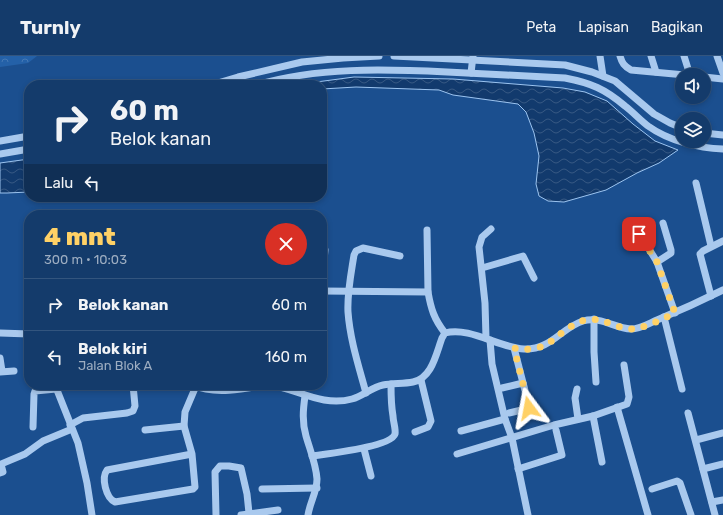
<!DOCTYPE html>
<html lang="id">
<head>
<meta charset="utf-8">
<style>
  :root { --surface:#143b6b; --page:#1d4271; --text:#f1f3f6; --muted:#9dadc1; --line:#33557e; --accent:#ffd166 }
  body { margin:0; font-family:Rubik,sans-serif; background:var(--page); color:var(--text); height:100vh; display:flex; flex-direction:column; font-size:15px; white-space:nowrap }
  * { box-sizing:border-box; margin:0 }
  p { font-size:13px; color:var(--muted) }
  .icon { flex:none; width:22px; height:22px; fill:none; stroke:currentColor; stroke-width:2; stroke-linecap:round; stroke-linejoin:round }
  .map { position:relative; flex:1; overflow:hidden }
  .side { position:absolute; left:24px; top:154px; width:303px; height:180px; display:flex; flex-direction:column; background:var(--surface); border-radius:16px; box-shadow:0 2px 6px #0003,0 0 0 1px var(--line) }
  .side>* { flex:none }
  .banner { position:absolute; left:24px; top:24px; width:303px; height:122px; border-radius:16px; box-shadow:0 2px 6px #0003,0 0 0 1px var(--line); background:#143b6b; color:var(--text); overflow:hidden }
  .tools { position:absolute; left:675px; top:12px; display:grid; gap:8px }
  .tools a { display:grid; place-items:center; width:36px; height:36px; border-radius:50%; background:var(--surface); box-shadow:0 2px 6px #0003,0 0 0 1px var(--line); font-size:20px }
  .pin { position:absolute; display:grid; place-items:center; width:34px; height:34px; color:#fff; margin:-17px; border-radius:8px; box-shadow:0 2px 6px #0006 }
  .me { position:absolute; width:44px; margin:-22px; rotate:347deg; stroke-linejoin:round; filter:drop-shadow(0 0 3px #0008) }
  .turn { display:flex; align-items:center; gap:14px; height:84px; padding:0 20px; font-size:18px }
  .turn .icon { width:52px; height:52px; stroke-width:2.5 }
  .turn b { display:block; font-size:28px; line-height:34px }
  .then { display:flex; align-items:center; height:38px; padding:0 20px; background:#0003; gap:8px; font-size:15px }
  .round { display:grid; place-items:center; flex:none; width:42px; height:42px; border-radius:21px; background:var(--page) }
  .headline { display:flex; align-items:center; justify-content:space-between; height:68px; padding:0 20px }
  h1 { font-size:24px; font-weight:800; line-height:30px; color:var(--accent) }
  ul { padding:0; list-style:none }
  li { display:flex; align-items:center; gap:12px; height:52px; padding:0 20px; border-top:1px solid var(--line) }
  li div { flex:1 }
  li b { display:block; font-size:15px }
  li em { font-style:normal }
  header { display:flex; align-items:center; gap:24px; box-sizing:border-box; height:56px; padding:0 20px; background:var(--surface); border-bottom:1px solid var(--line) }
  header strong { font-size:19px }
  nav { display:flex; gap:22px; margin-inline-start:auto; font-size:14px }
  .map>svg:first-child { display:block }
  .forest { fill:url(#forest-crowns) }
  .water { fill:url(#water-waves); stroke:#9cc4f0 }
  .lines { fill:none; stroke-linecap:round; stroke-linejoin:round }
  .minor { stroke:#a9c9ee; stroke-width:7 }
  .route { stroke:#ffd166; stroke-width:7; stroke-dasharray:0 12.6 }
</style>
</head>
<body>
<header>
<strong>Turnly</strong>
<nav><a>Peta</a><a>Lapisan</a><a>Bagikan</a></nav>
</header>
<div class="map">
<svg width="723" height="459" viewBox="0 0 723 459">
  <defs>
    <pattern id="forest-crowns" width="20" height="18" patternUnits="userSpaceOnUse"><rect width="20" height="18" fill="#2461a8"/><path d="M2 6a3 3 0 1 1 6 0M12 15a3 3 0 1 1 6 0" fill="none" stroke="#4579b5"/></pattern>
    <pattern id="water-waves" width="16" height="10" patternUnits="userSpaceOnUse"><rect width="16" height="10" fill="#123a6d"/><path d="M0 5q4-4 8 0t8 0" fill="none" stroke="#365883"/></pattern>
  </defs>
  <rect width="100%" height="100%" fill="#1b4f8f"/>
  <path class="forest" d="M0,0H37L28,7L0,11Z"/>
  <g class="water">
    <path d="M354,21L453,23L563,32L585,36L607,45L633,68L655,85L678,94L659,107L637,117L606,134L564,146L548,145L539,140L536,128L539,100L534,77L526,56L518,48L453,39L439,34L356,31L322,33V29H294Z"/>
    <path d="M29,103V136L7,137H0V107Z"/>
  </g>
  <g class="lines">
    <g class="minor">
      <path d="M394,0L565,9L592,16L615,25L654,58L670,67L682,72"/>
      <path d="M600,0L603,20"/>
      <path d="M620,0C622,7 624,10 631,14L685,19"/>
      <path d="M651,0L656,16"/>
      <path d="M684,0L690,19"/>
      <path d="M717,0L723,17"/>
      <path d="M471,17L473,0"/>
      <path d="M704,21L723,23"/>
      <path d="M211,29L238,21L302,6L343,2L379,0"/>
      <path d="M256,29C318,11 383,13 447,16C486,18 526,20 565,22C591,27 605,33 625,50C633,56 640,64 648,70C669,85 698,92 723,93"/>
      <path d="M704,77L723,79"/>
      <path d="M0,85L29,80"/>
      <path d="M0,98L29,93"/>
      <path d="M696,127L711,190"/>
      <path d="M633,167L657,206L675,257"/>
      <path d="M427,174L428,236C431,253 434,263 445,277"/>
      <path d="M657,206L671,197V194L663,167"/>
      <path d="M482,212L523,200L534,222"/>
      <path d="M322,226L325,194"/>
      <path d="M322,235L428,236"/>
      <path d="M711,240L700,198L703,195L723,185"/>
      <path d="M664,261L682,333"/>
      <path d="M594,263V296L596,326"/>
      <path d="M0,277L29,278"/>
      <path d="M486,282L485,247L479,191L482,181L491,173"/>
      <path d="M490,284L492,308L505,363L512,382L528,459"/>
      <path d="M0,302L2,315"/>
      <path d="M0,316L14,315"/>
      <path d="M55,329L78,387L87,427L92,459"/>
      <path d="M194,329C213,339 245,333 265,329"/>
      <path d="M272,329C299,334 323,351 352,343C363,340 372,331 383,329C393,327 403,328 413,326C432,322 436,298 442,282L445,277C469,270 500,292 524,293C551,294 561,272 583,265C601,260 614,272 631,273C640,273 648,268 657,264C679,255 701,245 723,234"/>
      <path d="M502,332L523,327"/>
      <path d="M577,333L575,342L578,363"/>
      <path d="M366,337C359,311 350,284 348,256C347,237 351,218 354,199L356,195L363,192L400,200"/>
      <path d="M305,340C303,354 302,366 306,380C310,394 316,408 317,423C317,436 310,446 308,459"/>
      <path d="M617,351L648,459"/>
      <path d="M509,357L526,353L529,350L514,292"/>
      <path d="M688,357L715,459"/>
      <path d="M593,360L602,406"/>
      <path d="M70,369L83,362L127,357L133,355L135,350L133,329"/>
      <path d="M33,371L34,338L35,335L56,333"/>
      <path d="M145,374L184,370"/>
      <path d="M461,375L505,363"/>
      <path d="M415,376L428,371L431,365L421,324"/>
      <path d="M696,384L723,377"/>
      <path d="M364,393L371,420"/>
      <path d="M192,398L107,414C101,422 106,442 115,446L193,433L195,431L192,398L184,370L185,356L196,330"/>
      <path d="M457,398L554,369L593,360L627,348L629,341L624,309"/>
      <path d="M312,400C326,398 391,391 395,378C396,373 393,365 393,360C391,349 391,339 391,328"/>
      <path d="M518,413L562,399L556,374"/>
      <path d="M703,413L723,408"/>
      <path d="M0,417L3,416L1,408L25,398L43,385L72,373"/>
      <path d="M262,433L317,432"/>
      <path d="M652,433L677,425L680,427L691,459"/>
      <path d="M712,446L723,444"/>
      <path d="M216,459L215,416L220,410H229L241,412L247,438L249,457"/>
      <path d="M241,459L278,454"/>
    </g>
  </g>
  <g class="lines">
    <path class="route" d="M529,352L514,292C553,299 555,273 585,264C602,260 615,273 632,273C643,273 664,262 675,257L657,206L639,178"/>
  </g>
</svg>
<div class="tools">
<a><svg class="icon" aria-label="sound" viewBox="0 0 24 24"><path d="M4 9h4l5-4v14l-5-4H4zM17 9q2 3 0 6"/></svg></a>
<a><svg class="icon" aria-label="layers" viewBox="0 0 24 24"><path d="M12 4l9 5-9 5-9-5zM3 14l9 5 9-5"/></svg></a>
</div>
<div class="pin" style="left:639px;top:178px;background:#d93025"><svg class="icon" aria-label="arrive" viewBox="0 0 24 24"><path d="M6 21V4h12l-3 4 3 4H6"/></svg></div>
<svg class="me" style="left:529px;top:352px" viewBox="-20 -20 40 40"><path d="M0-17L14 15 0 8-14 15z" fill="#ffd166" stroke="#fff" stroke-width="4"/></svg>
<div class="banner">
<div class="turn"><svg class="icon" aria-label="right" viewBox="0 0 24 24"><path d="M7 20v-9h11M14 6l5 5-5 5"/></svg><div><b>60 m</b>Belok kanan</div></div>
<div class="then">Lalu<svg class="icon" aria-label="left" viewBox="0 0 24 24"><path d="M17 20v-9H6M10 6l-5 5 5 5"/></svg></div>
</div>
<section class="side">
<div class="headline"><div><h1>4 mnt</h1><p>300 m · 10:03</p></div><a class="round" style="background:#d93025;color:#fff"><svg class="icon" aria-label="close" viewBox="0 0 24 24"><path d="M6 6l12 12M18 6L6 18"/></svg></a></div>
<ul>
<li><svg class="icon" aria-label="right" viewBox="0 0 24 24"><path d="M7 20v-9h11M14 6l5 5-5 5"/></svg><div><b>Belok kanan</b></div><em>60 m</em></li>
<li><svg class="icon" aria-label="left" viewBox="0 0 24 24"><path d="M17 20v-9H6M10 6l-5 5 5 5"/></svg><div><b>Belok kiri</b><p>Jalan Blok A</p></div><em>160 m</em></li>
</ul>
</section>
</div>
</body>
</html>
